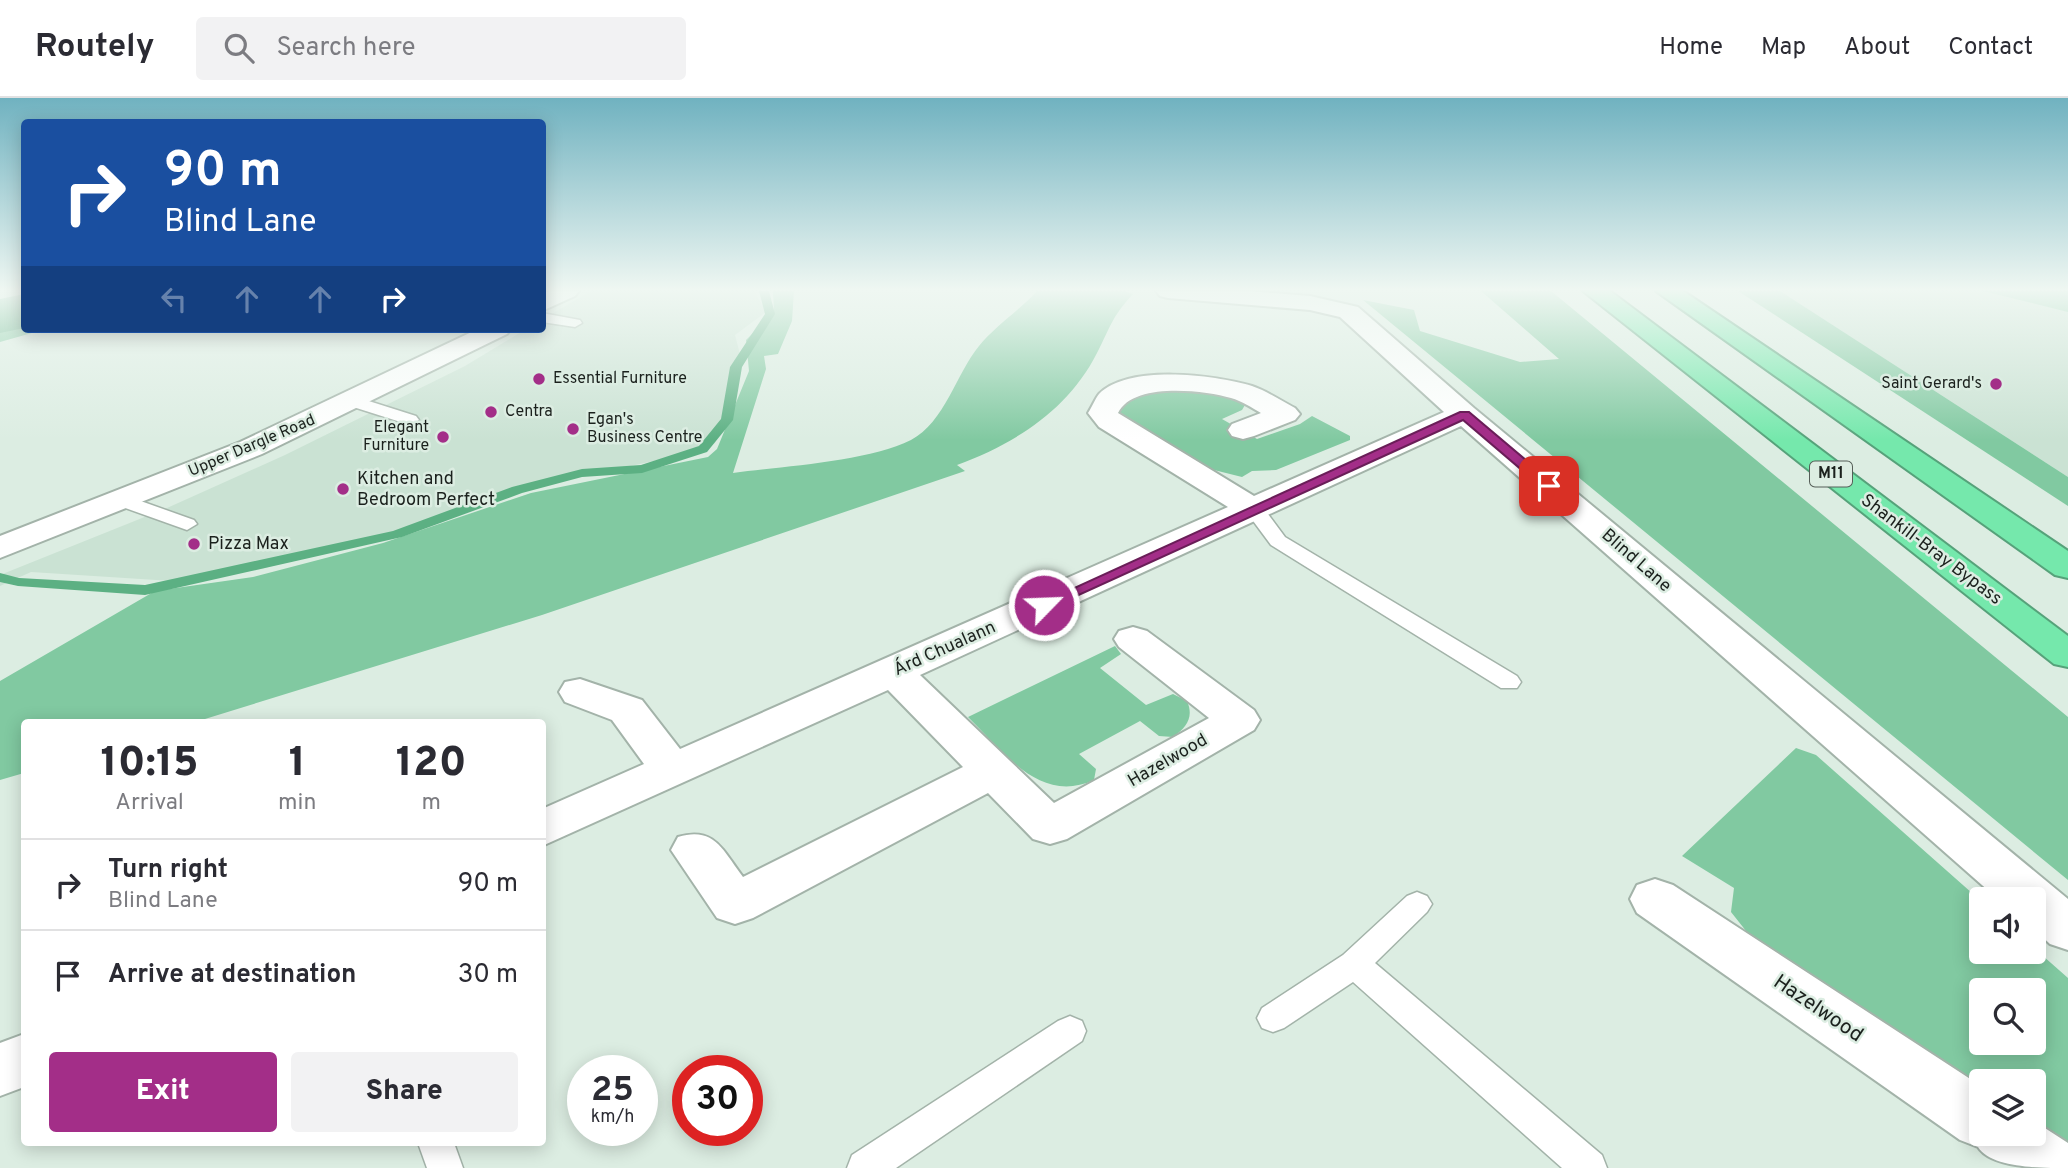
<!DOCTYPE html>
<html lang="en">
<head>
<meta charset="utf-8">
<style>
  :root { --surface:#fff; --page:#f2f2f3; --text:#2b2b33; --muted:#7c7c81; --line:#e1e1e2; --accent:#a32e88 }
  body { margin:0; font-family:Overpass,sans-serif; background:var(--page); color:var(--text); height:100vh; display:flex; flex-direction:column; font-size:26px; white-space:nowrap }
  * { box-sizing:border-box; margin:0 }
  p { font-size:23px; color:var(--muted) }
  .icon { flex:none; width:38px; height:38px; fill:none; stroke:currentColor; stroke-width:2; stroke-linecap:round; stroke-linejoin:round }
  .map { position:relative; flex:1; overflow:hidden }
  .sheet { position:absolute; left:21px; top:621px; width:525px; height:427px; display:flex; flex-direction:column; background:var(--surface); border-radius:7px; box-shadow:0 4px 18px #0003 }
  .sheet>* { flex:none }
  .hud { position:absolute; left:21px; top:21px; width:525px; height:214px; border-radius:7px; box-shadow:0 4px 18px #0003; background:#1a4fa0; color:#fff; overflow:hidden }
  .tools { position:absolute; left:1969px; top:789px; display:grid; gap:14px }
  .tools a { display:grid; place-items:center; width:77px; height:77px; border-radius:7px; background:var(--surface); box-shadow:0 4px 18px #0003; font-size:35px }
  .speed { position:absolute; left:567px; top:957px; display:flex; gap:14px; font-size:35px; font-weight:700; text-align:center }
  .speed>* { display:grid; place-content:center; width:91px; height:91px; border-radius:50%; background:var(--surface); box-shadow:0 4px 18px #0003; line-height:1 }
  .speed small { font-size:18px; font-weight:400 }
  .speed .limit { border:10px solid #d22; background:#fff; color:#111 }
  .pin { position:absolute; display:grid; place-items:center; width:60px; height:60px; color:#fff; margin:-30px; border-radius:14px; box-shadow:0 4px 10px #0006 }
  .me { position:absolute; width:77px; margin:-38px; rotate:66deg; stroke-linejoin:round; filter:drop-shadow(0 0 5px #0008) }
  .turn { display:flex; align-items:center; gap:24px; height:147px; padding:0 28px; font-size:32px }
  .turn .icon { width:91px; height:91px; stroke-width:2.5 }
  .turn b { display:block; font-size:49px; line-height:60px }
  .lanes { display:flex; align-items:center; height:66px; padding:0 28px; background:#0003; justify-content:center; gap:35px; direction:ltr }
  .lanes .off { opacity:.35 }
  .eta { display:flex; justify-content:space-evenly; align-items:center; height:119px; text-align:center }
  .eta b { font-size:42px; font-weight:800; line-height:49px }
  .cta { display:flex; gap:14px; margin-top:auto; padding:14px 28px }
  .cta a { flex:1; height:80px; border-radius:7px; background:var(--accent); color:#fff; font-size:28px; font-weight:800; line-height:80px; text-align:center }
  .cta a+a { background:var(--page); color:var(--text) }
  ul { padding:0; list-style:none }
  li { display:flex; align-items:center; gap:21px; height:91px; padding:0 28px; border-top:2px solid var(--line) }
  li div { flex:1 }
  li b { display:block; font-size:26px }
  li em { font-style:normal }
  header { display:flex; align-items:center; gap:42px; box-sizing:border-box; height:98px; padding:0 35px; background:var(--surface); border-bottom:2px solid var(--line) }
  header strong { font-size:33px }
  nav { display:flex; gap:38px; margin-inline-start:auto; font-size:24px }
  .search { width:490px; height:63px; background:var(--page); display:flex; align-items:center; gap:18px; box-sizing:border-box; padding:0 24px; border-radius:7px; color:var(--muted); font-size:26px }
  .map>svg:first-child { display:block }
  .built { fill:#cae2d3 }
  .green { fill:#81c9a1; fill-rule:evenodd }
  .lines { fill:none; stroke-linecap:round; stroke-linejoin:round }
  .stream { fill:#5cb083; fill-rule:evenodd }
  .river { fill:#5cb083; fill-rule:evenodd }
  .service-casing { stroke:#a3b3a9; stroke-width:3 }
  .minor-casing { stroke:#a3b3a9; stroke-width:4 }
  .secondary-casing { stroke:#a3b3a9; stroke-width:4 }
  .motorway-casing { stroke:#56a27a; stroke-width:4 }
  .service { fill:#fff; fill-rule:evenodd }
  .minor { fill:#fff; fill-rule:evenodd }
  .secondary { fill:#fff; fill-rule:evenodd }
  .motorway { fill:#75e8ac; fill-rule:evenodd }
  .route { fill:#a32e88; stroke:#6a1e58; stroke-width:2 }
  .poi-dot { fill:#a32e88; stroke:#dcede2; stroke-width:2.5 }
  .labels { text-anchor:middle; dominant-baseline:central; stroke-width:5; stroke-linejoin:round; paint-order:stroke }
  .far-poi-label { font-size:16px; fill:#1b211d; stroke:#dcede2; text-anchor:start }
  .far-street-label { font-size:16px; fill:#1b211d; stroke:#dcede2 }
  .shield { fill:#dcede2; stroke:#555e58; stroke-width:2 }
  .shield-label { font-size:16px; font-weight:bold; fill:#1b211d }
  .poi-label { font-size:18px; fill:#1b211d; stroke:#dcede2; text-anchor:start }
  .street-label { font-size:18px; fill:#1b211d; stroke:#dcede2 }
  .near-street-label { font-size:21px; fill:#1b211d; stroke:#dcede2 }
</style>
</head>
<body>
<header>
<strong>Routely</strong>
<div class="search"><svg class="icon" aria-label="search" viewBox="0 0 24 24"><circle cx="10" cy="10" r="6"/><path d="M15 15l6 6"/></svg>Search here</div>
<nav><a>Home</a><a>Map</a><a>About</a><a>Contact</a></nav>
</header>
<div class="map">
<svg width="2068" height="1070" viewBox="0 0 2068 1070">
  <rect width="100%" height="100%" fill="#dcede2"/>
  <g class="built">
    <path d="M591,193H754L766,214L735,237L742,264L732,309L715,345L705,352L528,390L414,431L257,472L172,483L31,474L0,488V477L167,410L285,357L465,268L526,231H542L543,221Z"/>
    <path d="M1780,193H2068V379Z"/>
  </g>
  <g class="green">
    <path d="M773,193H794L792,223L778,256L764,258L766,271L733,375C783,368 867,364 911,342C945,324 956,276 979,248C995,228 1020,212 1037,193H1124L1133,196C1111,220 1111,228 1097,255C1068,312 1016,345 957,367L965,373L542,517L192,625H24V675L0,682V583L155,493L253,479L383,445L531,395L708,359L717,351L749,273L746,242L774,214Z"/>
    <path d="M1481,193H1551L2068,619V782L1363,202L1414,212L1420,233L1520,264L1559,261Z"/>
    <path d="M1738,193H1780L2068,379V408Z"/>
    <path d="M1983,193H2068V214Z"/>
    <path d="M24,221V231H46L0,244V227Z"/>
    <path d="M1159,290C1181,292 1231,291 1245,307L1242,312L1222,321L1257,341L1300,326L1312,318L1350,338V342L1276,372L1252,373L1242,379L1214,372L1114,315L1116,301Z"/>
    <path d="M1115,548L1121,556L1100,570L1146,607L1173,596L1187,603C1194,619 1187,629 1173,639L1159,638L1140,623L1079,656L1096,671L1094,682C1039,707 1003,653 968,619Z"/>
    <path d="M1796,650L1816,657L1981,803V854H2034V850L2068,880V1054L2034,1031V984H1981V996L1754,843L1731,814L1734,790L1682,758ZM1981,892H2034V945H1981Z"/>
  </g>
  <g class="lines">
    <path class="stream" d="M759,193H769L775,216L742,269L733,322L707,354L642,375L582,379L522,395L402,439L145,497L18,488L0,484V475L19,480L145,487L393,433L512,389L582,371L641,367L699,348L721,321L730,269L765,216Z"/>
    <path class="river" d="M24,196V230L0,235V201Z"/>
    <g class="service-casing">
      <g id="service">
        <path d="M542,215L580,222L582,225L575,229L542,224Z"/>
        <path d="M353,298L416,318L419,322L410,327L347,307L345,303L347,299Z"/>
        <path d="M121,396L194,422L197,426L187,432L114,406L111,402L114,398Z"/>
        <path d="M1255,406L1262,408L1285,439L1517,578L1521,584L1517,590H1501L1271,447L1245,412Z"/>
        <path d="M1417,794L1427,798L1432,806L1427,814L1375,865L1602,1057L1607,1070H1562L1353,884L1284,930L1273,934L1262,930L1257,920L1262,910L1343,857L1407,798Z"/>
        <path d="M1070,918L1082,923L1086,933L1082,943L896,1070H847L852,1057L1058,923Z"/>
        <path d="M418,1045H454L463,1070H427Z"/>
      </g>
    </g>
    <g class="minor-casing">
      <g id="minor">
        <path d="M1156,193H1249L1310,198L1358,209L1474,310L2068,801V852L2050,846L2034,831V802H1999L1461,328L920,577L1054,705L1209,620L1119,549L1114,541L1119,533L1133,529L1147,533L1254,612L1260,622L1254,632L1067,741L1050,746L1033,741L988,695L753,820L735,826L717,820L671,752L678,739C715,728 723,753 743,779L963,669L888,592L542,748V711L644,666L612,622L565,604L559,594L565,584L580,581L642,602L680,651L1228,409L1099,329L1088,315C1092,309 1095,301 1099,296C1129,266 1215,277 1252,288C1267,293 1281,303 1295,310L1300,316L1295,322L1254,338L1243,341L1232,338L1228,332L1232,326L1261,315C1252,310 1242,303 1231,300C1203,292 1133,284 1118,315L1254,398L1444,314L1340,219L1310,212L1168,200L1160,198Z"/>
        <path d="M1655,781L1673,787L1981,988V1036H2034V1023L2068,1045V1070C2040,1070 1991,1070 1978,1049L1960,1042L1637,815L1630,801L1637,787Z"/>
        <path d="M24,936V989L0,998V945Z"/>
      </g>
    </g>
    <g class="secondary-casing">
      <g id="secondary">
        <path d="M549,193H579L575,198L542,213V196Z"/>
        <path d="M478,231H511L507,236L262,356L0,460V438L240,344Z"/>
      </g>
    </g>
    <g class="motorway-casing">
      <g id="motorway">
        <path d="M1583,193H1610L2068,538V569L2054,566Z"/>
        <path d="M1656,193H1683L2068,453V480L2055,477Z"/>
      </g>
    </g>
    <use href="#service" class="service"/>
    <use href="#minor" class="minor"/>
    <use href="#secondary" class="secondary"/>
    <use href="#motorway" class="motorway"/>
  </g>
  <linearGradient id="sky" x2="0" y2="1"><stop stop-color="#70b2c0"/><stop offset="0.56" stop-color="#eff7f2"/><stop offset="1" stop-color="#eff7f2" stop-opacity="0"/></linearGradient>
  <rect width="2068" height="342" fill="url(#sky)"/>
  <path class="route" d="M1460,314H1469L1553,385V391H1544L1463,322L1050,510L1044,511L1037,507Z"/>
  <g class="poi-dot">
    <circle cx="539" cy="281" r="7"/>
    <circle cx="1996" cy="286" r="7"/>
    <circle cx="491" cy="314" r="7"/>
    <circle cx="573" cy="331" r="7"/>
    <circle cx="443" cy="339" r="7"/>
    <circle cx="343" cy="391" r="7"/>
    <circle cx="194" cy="446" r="7"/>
  </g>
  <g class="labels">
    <g class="far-poi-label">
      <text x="553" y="281">Essential Furniture</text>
      <text x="1982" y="286" text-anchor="end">Saint Gerard's</text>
      <text x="505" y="314">Centra</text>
      <text x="587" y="322">Egan's<tspan x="587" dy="18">Business Centre</tspan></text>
      <text x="429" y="330" text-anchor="end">Elegant<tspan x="429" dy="18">Furniture</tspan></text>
    </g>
    <g class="far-street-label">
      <text transform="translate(252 348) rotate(-23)">Upper Dargle Road</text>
    </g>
    <rect class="shield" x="1810" y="363.5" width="42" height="25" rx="5"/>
    <g class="shield-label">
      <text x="1831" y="376">M11</text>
    </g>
    <g class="poi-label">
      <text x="357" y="381">Kitchen and<tspan x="357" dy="21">Bedroom Perfect</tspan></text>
      <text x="208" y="446">Pizza Max</text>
    </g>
    <g class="street-label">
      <text transform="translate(1931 452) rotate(37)">Shankill-Bray Bypass</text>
      <text transform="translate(1636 463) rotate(41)">Blind Lane</text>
      <text transform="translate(945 551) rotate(-24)">Árd Chualann</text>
      <text transform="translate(1168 663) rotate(-30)">Hazelwood</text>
    </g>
    <g class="near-street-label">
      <text transform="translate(1818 911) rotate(34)">Hazelwood</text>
    </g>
  </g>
</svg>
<div class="tools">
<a><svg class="icon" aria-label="sound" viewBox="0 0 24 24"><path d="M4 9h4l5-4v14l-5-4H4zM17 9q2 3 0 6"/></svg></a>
<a><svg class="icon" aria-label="search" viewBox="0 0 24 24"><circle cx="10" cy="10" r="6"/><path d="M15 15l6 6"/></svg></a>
<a><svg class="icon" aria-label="layers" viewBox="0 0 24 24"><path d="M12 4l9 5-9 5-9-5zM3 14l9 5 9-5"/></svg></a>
</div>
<div class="speed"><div>25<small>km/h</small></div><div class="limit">30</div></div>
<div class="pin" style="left:1549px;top:388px;background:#d93025"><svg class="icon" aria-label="arrive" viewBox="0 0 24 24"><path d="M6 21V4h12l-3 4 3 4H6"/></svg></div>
<svg class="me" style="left:1044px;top:507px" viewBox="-20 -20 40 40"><circle r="17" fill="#a32e88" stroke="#fff" stroke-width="3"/><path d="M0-11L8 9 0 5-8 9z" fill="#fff"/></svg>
<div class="hud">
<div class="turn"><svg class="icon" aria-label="right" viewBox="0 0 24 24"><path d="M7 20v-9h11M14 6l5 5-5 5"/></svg><div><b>90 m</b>Blind Lane</div></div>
<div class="lanes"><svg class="icon off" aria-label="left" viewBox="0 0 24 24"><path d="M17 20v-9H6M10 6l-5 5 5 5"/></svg><svg class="icon off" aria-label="ahead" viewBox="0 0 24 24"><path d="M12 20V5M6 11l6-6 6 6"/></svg><svg class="icon off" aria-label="ahead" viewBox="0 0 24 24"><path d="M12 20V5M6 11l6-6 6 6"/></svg><svg class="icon" aria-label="right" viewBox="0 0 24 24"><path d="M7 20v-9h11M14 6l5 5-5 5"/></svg></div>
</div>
<section class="sheet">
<div class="eta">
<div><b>10:15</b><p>Arrival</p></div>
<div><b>1</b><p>min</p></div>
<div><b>120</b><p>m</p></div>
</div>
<ul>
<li><svg class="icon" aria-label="right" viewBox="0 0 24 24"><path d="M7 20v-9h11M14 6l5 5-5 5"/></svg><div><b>Turn right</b><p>Blind Lane</p></div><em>90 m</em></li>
<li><svg class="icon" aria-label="arrive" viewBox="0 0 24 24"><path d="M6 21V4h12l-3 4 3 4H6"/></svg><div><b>Arrive at destination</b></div><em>30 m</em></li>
</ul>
<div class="cta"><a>Exit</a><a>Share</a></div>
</section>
</div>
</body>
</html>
